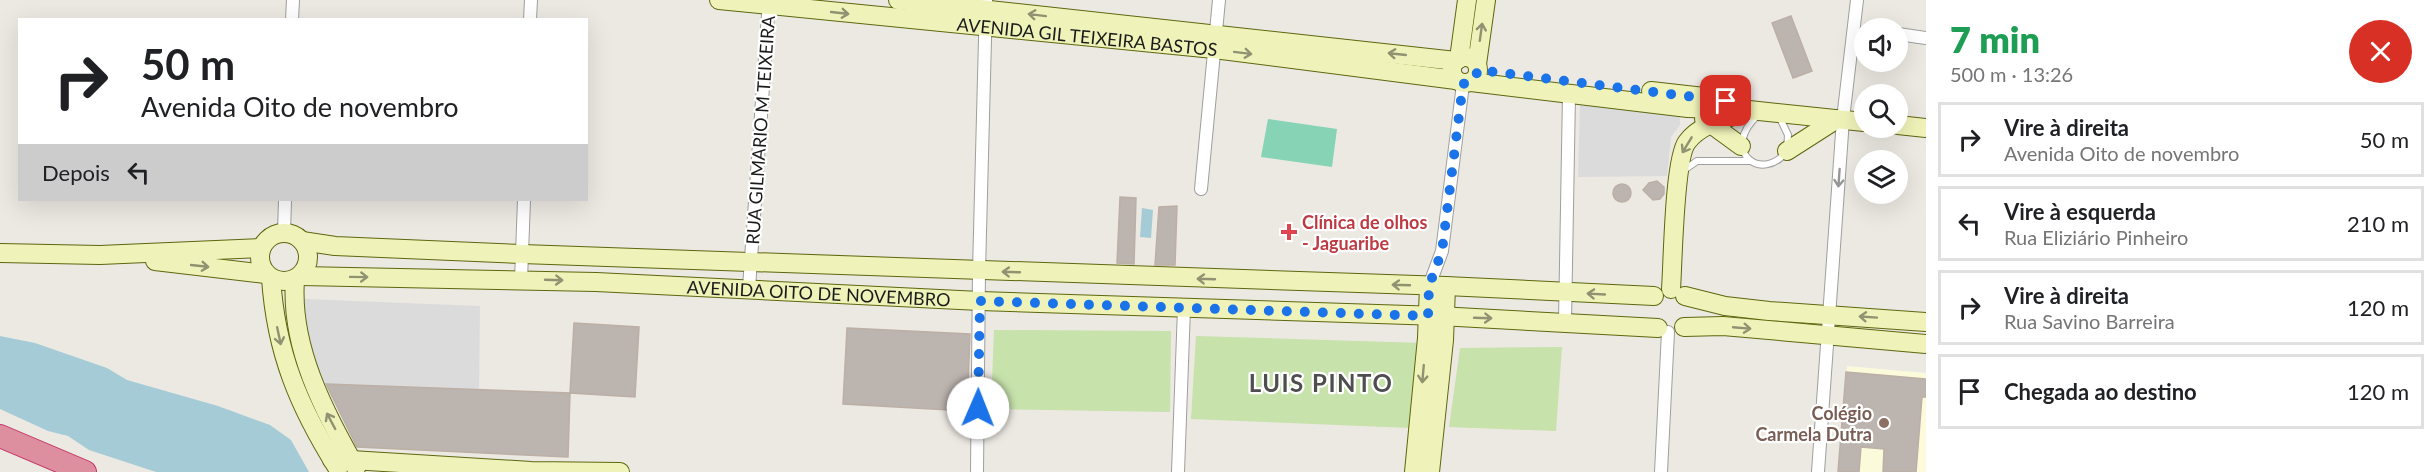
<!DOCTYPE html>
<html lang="pt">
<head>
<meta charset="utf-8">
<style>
  :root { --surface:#fff; --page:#f6f6f6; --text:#202124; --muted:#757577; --line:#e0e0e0 }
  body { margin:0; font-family:Lato,sans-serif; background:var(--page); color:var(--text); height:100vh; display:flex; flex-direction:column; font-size:22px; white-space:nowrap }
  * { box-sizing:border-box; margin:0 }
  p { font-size:20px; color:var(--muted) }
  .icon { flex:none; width:33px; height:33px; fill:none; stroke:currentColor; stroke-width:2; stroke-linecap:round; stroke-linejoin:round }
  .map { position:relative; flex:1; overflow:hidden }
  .details { display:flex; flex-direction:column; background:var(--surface); width:510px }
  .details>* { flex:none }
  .guide { position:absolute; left:18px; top:18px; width:570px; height:183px; border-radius:0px; box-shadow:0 6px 24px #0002; background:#fff; color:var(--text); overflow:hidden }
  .controls { position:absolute; left:1854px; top:18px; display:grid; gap:12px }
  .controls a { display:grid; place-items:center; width:54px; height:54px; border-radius:50%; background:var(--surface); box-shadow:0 6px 24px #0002; font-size:30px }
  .pin { position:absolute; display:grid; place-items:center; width:51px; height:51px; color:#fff; margin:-26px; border-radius:12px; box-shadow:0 3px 9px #0006 }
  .me { position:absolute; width:66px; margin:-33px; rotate:1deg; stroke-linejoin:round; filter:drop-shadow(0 0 4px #0008) }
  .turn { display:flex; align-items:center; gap:21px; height:126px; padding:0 24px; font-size:27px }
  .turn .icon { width:78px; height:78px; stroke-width:2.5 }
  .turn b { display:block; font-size:42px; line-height:51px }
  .then { display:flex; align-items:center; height:57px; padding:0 24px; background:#0003; gap:12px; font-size:22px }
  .round { display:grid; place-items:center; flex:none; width:63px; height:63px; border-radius:32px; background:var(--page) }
  .head { display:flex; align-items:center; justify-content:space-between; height:102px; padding:0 24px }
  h1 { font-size:36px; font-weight:800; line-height:45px; color:#1e9e55 }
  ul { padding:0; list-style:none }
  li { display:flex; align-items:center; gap:18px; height:75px; margin:0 12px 9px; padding:0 12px; border:3px solid var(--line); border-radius:0px }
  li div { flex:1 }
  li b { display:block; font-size:22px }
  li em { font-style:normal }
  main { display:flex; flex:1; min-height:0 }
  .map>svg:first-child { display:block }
  .education { fill:#fbfbdb }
  .grass { fill:#c7e2ab }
  .pitch { fill:#86d4b5 }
  .parking { fill:#dbdbdb }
  .water { fill:#a5ccd6 }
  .building { fill:#bcb4af; stroke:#bcafa5; stroke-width:1.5 }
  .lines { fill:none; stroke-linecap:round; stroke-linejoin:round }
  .lane-casing { stroke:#9f9f9f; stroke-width:8 }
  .street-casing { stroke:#9f9f9f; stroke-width:14 }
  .secondary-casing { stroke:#5e660e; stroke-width:20 }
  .highway-casing { stroke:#c53367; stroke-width:24 }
  .lane { stroke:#fff; stroke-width:6 }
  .street { stroke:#fff; stroke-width:12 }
  .secondary { stroke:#f0f3b9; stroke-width:18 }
  .highway { stroke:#dd8f9f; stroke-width:22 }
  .oneway { stroke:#909272 }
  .oneway2 { stroke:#989898 }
  .route { stroke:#1a73e8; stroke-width:10; stroke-dasharray:0 18 }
  .health-dot { fill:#e0444e; stroke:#fff; stroke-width:2 }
  .education-dot { fill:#8d6e63; stroke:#fff; stroke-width:2 }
  .labels { text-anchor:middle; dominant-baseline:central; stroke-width:4.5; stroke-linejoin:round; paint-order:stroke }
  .street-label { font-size:18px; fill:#1b1b1b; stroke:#fff }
  .health-label { font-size:18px; font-weight:bold; fill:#be3a42; stroke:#fff; text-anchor:start }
  .education-label { font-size:18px; font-weight:bold; fill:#785e54; stroke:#fff; text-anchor:end }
  .district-label { font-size:24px; font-weight:bold; letter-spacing:1.5px; fill:#4e4e4e; stroke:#fff }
</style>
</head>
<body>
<main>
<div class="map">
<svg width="1926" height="472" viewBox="0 0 1926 472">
  <rect width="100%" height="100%" fill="#ece8e2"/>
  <path class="education" d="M1847,366L1926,373V472H1838Z"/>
  <g class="grass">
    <path d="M994,330L1171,331L1170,412L991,409Z"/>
    <path d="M1196,336L1423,343L1411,428L1191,419Z"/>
    <path d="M1562,347L1556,431L1449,427L1460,348Z"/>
  </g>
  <path class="pitch" d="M1268,119L1337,129L1332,167L1261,157Z"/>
  <g class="parking">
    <path d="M1580,104L1680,117V125L1671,137L1667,176L1578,177Z"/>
    <path d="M303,299L480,306L479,390L320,384L309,339Z"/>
  </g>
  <g class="water">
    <path d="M1142,208L1153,210L1151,238L1140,237Z"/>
    <path d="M0,336L35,343L107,368L127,380L218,406L270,425L291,440L309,472H156L89,450L68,436L48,431L0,409Z"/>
  </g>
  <g class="building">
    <path d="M1791,16L1812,71L1793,78L1772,23Z"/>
    <path d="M1657,181L1664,187V194L1660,199L1653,200L1643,190L1649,183Z"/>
    <circle cx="1622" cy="193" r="9"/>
    <path d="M1120,197L1136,198L1134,264L1117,263Z"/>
    <path d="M1177,206L1175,265H1155L1159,207Z"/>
    <path d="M574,323L639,327L635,397L570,393Z"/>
    <path d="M847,328L970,334L967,411L843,404Z"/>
    <path d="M1846,372L1926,379V397H1922L1916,472H1883L1884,449L1861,447L1859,472H1838Z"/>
    <path d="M326,384L570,393L568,457L357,447Z"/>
  </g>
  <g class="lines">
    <g class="lane-casing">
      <g id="lane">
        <path d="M1758,115C1719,151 1762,184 1787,151L1788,135L1779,116"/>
        <path d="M1684,170L1697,161H1750"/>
      </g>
    </g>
    <g class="street-casing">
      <g id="street">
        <path d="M292,20L293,0"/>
        <path d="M530,20L531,0"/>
        <path d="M1898,34L1926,38"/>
        <path d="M1201,189L1219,0"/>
        <path d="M284,233L285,200"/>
        <path d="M521,280L524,200"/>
        <path d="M1429,286L1442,251L1463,84"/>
        <path d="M749,288L769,0"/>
        <path d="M1565,321L1569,94"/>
        <path d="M977,472L979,271L986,0"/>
        <path d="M1178,472L1184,308"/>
        <path d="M1661,472L1668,332"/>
        <path d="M1818,472L1843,119L1857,0"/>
      </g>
    </g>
    <g class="secondary-casing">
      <g id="secondary">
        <path id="s1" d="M719,0L1214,49L1456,80"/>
        <path d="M898,0L1456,61"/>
        <circle cx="1465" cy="70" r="13"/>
        <path d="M1459,59L1467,0"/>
        <path d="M1477,64L1486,0"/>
        <path d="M1471,82L1688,108L1749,110L1864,122"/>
        <path d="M1651,91L1713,98"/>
        <path d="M1704,119L1741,146"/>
        <path d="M1898,125L1926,128"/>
        <path d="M1787,151L1837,119"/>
        <circle cx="284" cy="257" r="24"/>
        <path d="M302,241L335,246L522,254L1446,286L1654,296"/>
        <path d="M0,253L100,255L261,248"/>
        <path d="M155,261L266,274"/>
        <path id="s2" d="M301,276L596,282L980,301L1439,316L1658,328"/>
        <path d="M271,278C276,353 299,407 338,469"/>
        <path d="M295,280C290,348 324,410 356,468"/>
        <path d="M1671,289C1673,262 1674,159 1687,142C1699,126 1720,120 1739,114"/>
        <path d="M1685,296L1725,306L1769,311L1926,322"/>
        <path d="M1684,327L1723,326L1926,344"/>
        <path d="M332,460H351L531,471L620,472"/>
        <path d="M1414,472L1427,338L1429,286"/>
        <path d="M1430,472L1444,340L1446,286"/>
      </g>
    </g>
    <g class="highway-casing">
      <path id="highway" d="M0,436L85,472"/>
    </g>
    <use href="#lane" class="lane"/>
    <use href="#street" class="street"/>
    <use href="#secondary" class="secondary"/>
    <use href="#highway" class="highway"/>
  </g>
  <defs><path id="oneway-shaft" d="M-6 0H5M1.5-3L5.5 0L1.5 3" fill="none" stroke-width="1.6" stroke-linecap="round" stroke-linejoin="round" transform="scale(1.5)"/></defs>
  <g class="oneway">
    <use href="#oneway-shaft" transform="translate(840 13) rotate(6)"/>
    <use href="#oneway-shaft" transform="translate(1037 15) rotate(-173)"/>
    <use href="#oneway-shaft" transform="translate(1481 32) rotate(-82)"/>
    <use href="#oneway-shaft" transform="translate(1243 53) rotate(7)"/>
    <use href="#oneway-shaft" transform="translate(1397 54) rotate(-174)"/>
    <use href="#oneway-shaft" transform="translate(1687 145) rotate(121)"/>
    <use href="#oneway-shaft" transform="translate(200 266) rotate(6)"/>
    <use href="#oneway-shaft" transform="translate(1011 272) rotate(-178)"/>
    <use href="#oneway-shaft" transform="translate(359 277) rotate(1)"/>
    <use href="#oneway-shaft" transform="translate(1206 279) rotate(-178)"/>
    <use href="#oneway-shaft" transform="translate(554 280) rotate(2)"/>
    <use href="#oneway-shaft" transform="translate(1401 285) rotate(-178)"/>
    <use href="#oneway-shaft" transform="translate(1596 294) rotate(-177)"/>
    <use href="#oneway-shaft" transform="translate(1868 317) rotate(-176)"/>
    <use href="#oneway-shaft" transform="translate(1483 318) rotate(2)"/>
    <use href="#oneway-shaft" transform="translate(1742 328) rotate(5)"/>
    <use href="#oneway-shaft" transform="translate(279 336) rotate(78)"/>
    <use href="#oneway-shaft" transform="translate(1423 374) rotate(95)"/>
    <use href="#oneway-shaft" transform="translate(331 421) rotate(-118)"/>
  </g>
  <use class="oneway2" href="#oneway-shaft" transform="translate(1839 178) rotate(94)"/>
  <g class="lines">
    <path class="route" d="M978,408L980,301L1428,316L1429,286L1442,251L1463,84L1474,80L1478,70L1726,101"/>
  </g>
  <path class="health-dot" d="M1286 223h6v6h6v6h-6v6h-6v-6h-6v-6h6z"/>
  <circle class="education-dot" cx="1884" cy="423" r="6"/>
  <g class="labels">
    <g class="street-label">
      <text stroke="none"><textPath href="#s1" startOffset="370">AVENIDA GIL TEIXEIRA BASTOS</textPath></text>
      <text transform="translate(760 130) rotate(-86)">RUA GILMARIO M TEIXEIRA</text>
      <text stroke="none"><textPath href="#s2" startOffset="518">AVENIDA OITO DE NOVEMBRO</textPath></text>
    </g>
    <g class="health-label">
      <text x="1302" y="222">Clínica de olhos<tspan x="1302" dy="21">- Jaguaribe</tspan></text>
    </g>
    <g class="education-label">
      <text x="1872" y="413">Colégio<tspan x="1872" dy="21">Carmela Dutra</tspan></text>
    </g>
    <g class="district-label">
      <text x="1321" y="382">LUIS PINTO</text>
    </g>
  </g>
</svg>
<div class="controls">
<a><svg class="icon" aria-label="sound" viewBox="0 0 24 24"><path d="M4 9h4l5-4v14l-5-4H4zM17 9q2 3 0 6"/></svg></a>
<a><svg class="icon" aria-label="search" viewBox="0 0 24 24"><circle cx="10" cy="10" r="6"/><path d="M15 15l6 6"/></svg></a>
<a><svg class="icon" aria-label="layers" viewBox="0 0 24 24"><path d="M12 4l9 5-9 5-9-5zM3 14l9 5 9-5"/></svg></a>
</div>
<div class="pin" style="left:1726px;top:101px;background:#d93025"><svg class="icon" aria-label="arrive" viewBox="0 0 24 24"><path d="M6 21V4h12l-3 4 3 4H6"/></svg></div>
<svg class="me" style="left:978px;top:408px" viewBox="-20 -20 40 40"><circle r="19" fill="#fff"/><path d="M0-13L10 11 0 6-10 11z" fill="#1a73e8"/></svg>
<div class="guide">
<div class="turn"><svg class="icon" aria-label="right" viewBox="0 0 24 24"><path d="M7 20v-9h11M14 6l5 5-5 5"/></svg><div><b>50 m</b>Avenida Oito de novembro</div></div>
<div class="then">Depois<svg class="icon" aria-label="left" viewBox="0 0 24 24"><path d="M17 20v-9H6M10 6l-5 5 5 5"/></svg></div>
</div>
</div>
<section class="details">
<div class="head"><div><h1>7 min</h1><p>500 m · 13:26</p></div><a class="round" style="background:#d93025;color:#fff"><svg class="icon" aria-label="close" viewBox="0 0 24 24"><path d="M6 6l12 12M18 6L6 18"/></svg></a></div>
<ul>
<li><svg class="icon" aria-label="right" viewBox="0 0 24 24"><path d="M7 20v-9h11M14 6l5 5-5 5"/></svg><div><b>Vire à direita</b><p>Avenida Oito de novembro</p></div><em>50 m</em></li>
<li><svg class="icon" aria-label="left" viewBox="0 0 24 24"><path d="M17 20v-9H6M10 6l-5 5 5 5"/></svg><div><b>Vire à esquerda</b><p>Rua Eliziário Pinheiro</p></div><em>210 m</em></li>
<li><svg class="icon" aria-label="right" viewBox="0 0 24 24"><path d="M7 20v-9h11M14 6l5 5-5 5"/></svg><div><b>Vire à direita</b><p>Rua Savino Barreira</p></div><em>120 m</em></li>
<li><svg class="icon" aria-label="arrive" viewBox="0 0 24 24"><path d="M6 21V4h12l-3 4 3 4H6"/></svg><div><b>Chegada ao destino</b></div><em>120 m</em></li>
</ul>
</section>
</main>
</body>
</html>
